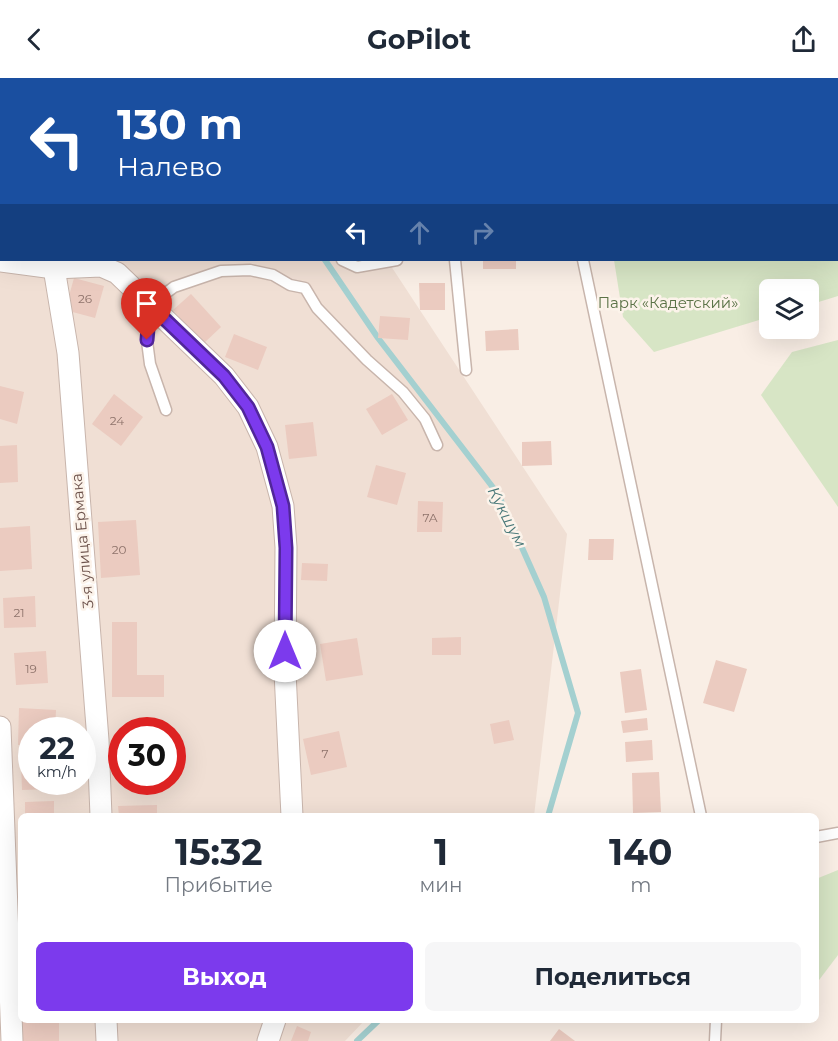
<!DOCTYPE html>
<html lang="ru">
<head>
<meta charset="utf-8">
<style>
  :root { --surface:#fff; --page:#f6f6f7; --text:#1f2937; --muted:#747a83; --accent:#7c3aed }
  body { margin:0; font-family:Montserrat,sans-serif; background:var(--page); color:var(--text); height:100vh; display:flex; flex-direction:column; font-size:22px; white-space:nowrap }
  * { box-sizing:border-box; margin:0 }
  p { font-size:20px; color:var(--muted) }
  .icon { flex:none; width:33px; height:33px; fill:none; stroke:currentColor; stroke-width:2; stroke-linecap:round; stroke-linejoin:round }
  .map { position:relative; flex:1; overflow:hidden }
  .details { position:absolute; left:18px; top:735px; width:801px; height:210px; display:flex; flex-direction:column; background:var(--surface); border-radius:9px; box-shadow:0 6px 24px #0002 }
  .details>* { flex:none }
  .top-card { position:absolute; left:0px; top:0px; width:838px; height:183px; box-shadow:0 6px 24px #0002; background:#1a4fa0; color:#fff; overflow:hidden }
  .tools { position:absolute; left:759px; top:201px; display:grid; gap:12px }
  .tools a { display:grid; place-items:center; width:60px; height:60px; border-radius:9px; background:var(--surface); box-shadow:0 6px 24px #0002; font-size:30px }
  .speed { position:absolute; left:18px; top:639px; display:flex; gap:12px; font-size:30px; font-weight:700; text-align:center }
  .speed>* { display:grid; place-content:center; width:78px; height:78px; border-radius:50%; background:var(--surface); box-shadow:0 6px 24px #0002; line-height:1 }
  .speed small { font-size:15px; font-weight:400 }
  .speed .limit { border:9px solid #d22; background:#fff; color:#111 }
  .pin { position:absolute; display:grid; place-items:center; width:51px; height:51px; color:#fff; margin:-62px -26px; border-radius:50% 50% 50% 0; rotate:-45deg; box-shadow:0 0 6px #0007 }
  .pin .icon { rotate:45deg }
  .me { position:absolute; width:66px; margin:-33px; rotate:0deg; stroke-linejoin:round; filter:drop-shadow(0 0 4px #0008) }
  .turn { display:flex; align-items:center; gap:21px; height:126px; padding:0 18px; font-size:27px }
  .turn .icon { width:78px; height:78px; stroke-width:2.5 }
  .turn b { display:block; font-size:42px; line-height:51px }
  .lanes { display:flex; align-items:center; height:57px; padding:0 18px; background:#0003; justify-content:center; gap:30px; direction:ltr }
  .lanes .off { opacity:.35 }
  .eta { display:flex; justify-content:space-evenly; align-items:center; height:102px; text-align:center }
  .eta b { font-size:36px; font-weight:700; line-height:42px }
  .action { display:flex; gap:12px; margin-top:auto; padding:12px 18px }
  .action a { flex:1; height:69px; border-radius:9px; background:var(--accent); color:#fff; font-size:24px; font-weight:700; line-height:69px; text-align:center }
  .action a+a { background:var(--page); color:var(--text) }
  header { display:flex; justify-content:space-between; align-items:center; height:78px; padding:0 18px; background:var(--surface); font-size:27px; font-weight:700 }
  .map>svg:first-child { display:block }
  .residential { fill:#f0dfd4; fill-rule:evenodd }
  .green { fill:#d7e5c5 }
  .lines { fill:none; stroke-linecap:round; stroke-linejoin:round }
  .stream { stroke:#a4d0d0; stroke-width:6 }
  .building { fill:#ebcbc0 }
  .service-casing { stroke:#c8b5ac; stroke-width:13 }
  .minor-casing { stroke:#c8b5ac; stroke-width:23 }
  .service { stroke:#fff; stroke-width:10 }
  .minor { stroke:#fff; stroke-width:21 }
  .route-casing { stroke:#51269a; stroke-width:15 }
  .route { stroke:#7c3aed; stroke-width:10 }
  .labels { text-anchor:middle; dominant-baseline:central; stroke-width:5; stroke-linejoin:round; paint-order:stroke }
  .number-label { font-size:12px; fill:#8d726a }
  .park-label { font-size:15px; fill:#5b7347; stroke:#fcf3ea }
  .street-label { font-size:15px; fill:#6e544d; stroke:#fcf3ea }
  .water-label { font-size:16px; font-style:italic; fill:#477778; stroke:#fcf3ea }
</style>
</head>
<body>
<header><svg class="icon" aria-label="back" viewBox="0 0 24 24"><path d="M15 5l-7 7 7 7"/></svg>GoPilot<svg class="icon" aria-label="share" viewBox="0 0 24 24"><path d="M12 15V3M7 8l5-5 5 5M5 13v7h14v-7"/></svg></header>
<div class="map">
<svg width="838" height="963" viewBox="0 0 838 963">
  <rect width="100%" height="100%" fill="#f9eee5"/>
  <path class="residential" d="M0,0L220,1L2,2V182H387L567,456L534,738H21V942H365L345,963H0ZM32,652H82V704H32ZM122,652H172V704H122Z"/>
  <g class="green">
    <path d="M838,0V218L809,227L808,212H770L769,239L654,274L623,239L614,182H837V2L821,1Z"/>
    <path d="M838,262V429L761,317L792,274Z"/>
    <path d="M838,792V877L816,906V801Z"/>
  </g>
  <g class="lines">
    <g class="stream">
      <path d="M208,0V2"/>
      <path d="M325,182L378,260L498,416L544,519L578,635L548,738"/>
      <path d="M357,963L379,942"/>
    </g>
  </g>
  <g class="building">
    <rect x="483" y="182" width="33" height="9"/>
    <path d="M74,200L104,208L95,240L65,232Z"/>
    <path d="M419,205H445V232H420Z"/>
    <path d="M191,216L221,249L203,266L173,232Z"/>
    <path d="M380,238L410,240L408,262L378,260Z"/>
    <path d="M518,251L519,272L486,273L485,253Z"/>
    <path d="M234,256L267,269L258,292L225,279Z"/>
    <path d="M0,308L24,314L17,346L0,341Z"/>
    <path d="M114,316L143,339L121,368L92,346Z"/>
    <path d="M392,316L408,342L382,357L366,331Z"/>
    <path d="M313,344L317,378L289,381L285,347Z"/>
    <path d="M551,363L552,387L522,388V364Z"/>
    <path d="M17,367L18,404L0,405V368Z"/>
    <path d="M376,387L406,395L397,427L367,419Z"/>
    <path d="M418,423L443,424L442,454H417Z"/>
    <path d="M136,442L140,497L101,500L98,444Z"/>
    <path d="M30,448L32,491L0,493V450Z"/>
    <path d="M589,461H614L613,482H588Z"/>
    <path d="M302,485L328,486L327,503L301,502Z"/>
    <path d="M35,518L36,549L4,550L3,520Z"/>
    <path d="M112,544H137V597H164V619H112Z"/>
    <path d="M461,559V577H432V560Z"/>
    <path d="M357,560L363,597L326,603L320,566Z"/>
    <path d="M46,573L48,605L16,607L14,575Z"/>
    <path d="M716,582L747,591L734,634L703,625Z"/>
    <path d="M641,591L647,632L625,635L620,594Z"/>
    <path d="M19,630L56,632L55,652H32V668L18,667Z"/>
    <path d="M647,640L648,652L623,655L621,643Z"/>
    <path d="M509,642L514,662L494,666L490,646Z"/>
    <path d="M339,653L347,689L311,697L303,661Z"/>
    <path d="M652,662L653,682L626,684L625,664Z"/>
    <path d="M21,684H32V704H52V711L22,712Z"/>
    <path d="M659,694L661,734L633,735L632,695Z"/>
    <path d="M54,723V738H25V724Z"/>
    <path d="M157,727V738H119L118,728Z"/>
    <rect x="22" y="942" width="37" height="21"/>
    <path d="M297,948L311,954L308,963H291Z"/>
    <path d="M559,951L575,963H550Z"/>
  </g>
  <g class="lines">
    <g class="service-casing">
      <g id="service">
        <path d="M287,0V2"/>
        <path d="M559,0V2"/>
        <path d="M342,182L357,189L397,182"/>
        <path d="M455,182L466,292"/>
        <path d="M583,182L701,738"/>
        <path d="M166,332L150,286L147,263L150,227L174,209L221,193L250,192L273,197L290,207L305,210L317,230L367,282L403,314L425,341L437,367"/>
        <path d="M816,759L838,755"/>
        <path d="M715,963L716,942"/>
      </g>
    </g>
    <g class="minor-casing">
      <g id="minor">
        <path d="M0,183L54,190L101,188L117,195L224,298L248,329L267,369L283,428L286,469L285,594L292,738"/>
        <path d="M54,190L68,275L98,662L101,738"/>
        <path d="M0,649L12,963"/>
        <path d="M106,942L107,963"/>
        <path d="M268,963L275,942"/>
      </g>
    </g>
    <use href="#service" class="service"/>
    <use href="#minor" class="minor"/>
  </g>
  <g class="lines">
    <g class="route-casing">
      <path id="route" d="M147,262L150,227L224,298L248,329L267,369L283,428L286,470L285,573"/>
    </g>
    <use href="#route" class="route"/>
  </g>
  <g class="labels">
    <g class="number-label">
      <text x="85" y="220">26</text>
      <text x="117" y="342">24</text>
      <text x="430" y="439">7А</text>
      <text x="119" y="471">20</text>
      <text x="19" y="534">21</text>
      <text x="31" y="590">19</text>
      <text x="325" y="675">7</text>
    </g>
    <g class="park-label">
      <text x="668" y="224">Парк «Кадетский»</text>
    </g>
    <g class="street-label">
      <text transform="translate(82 463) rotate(-95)">3-я улица Ермака</text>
    </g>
    <g class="water-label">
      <text transform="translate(507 439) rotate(63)">Кукшум</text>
    </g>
  </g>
</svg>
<div class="tools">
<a><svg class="icon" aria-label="layers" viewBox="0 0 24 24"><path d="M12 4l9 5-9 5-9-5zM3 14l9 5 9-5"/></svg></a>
</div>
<div class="speed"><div>22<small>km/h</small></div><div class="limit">30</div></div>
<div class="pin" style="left:147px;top:262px;background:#d93025"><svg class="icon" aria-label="arrive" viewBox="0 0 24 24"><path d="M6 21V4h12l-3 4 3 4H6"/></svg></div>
<svg class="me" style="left:285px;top:573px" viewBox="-20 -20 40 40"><circle r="19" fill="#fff"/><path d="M0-13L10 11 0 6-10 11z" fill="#7c3aed"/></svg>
<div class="top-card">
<div class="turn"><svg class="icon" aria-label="left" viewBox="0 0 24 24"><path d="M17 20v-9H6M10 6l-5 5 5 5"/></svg><div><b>130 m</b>Налево</div></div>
<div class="lanes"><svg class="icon" aria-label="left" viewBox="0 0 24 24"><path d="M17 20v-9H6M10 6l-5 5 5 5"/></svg><svg class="icon off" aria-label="ahead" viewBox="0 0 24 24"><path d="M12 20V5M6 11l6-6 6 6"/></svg><svg class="icon off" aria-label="right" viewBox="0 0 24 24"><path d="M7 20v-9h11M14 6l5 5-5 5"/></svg></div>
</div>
<section class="details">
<div class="eta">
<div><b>15:32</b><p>Прибытие</p></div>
<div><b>1</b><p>мин</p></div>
<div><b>140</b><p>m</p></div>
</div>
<div class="action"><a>Выход</a><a>Поделиться</a></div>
</section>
</div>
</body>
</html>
